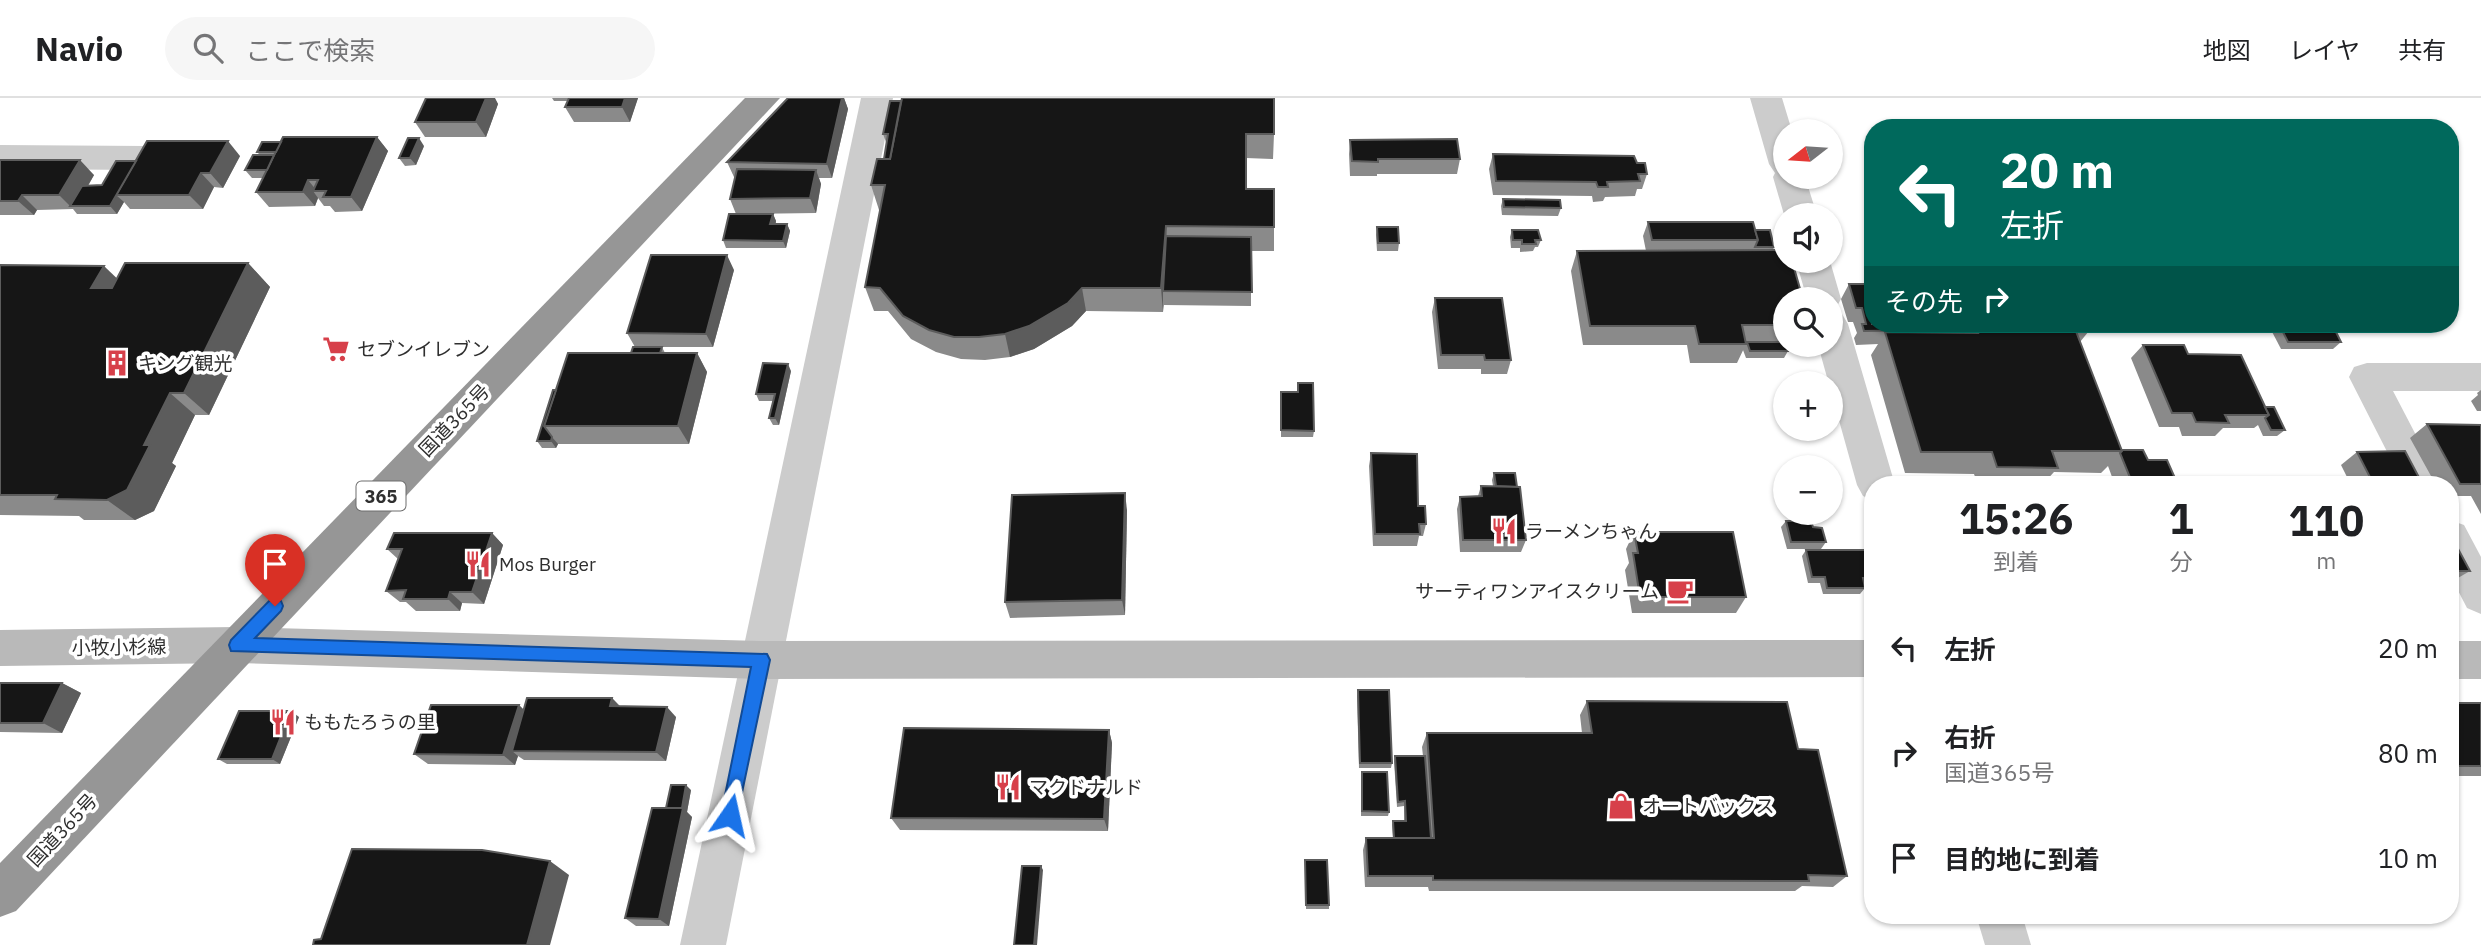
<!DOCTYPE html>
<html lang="ja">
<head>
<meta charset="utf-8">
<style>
  :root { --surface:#fff; --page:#f6f6f6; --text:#202124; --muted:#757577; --line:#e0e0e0 }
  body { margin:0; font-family:"IBM Plex Sans","Noto Sans JP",sans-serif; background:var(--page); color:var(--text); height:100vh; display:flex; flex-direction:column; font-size:26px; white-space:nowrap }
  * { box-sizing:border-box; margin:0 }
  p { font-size:23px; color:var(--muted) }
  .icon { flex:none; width:38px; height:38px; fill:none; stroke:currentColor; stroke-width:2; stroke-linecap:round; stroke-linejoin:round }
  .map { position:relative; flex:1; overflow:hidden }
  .panel { position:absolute; left:1864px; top:378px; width:595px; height:448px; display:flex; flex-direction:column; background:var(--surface); border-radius:28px; box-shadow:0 2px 5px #0004 }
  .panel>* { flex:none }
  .banner { position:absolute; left:1864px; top:21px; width:595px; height:214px; border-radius:28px; box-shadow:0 2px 5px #0004; background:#00695c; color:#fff; overflow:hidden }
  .needle { width:46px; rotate:253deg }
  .controls { position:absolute; left:1773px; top:21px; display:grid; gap:14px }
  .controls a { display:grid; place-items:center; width:70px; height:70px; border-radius:50%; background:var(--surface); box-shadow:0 2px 5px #0004; font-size:35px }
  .pin { position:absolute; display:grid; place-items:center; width:60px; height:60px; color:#fff; margin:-72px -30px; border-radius:50% 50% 50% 0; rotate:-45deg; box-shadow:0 0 7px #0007 }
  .pin .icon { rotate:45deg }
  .me { position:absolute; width:77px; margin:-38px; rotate:11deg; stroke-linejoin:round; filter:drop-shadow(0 0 5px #0008) }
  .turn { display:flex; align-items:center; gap:24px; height:147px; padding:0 21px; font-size:32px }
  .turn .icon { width:91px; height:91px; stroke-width:2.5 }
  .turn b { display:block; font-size:49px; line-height:60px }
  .then { display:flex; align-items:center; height:66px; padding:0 21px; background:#0003; gap:14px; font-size:26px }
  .eta { display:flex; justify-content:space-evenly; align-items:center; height:119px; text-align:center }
  .eta b { font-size:42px; font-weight:800; line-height:49px }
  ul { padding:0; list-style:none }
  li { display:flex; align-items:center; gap:21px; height:105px; padding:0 21px }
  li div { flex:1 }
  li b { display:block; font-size:26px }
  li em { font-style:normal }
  header { display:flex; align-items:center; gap:42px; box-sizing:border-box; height:98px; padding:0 35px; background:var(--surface); border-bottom:2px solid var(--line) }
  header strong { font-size:33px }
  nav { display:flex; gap:38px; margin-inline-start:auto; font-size:24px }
  .search { width:490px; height:63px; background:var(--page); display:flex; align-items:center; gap:18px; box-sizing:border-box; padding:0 24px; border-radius:38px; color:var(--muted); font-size:26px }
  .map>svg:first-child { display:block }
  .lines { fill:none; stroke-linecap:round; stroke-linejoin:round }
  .street { fill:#ccc; fill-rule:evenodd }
  .secondary { fill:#b9b9b9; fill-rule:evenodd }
  .highway { fill:#969696; fill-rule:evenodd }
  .wall { fill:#8a8a8a }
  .shaded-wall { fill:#5c5c5c }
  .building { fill:#161616; stroke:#5c5c5c; stroke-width:2 }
  .route { fill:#1a73e8; stroke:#114b97; stroke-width:2 }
  .labels { text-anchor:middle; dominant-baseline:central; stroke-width:7; stroke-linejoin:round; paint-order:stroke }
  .shield { fill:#fff; stroke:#6d6d6d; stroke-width:2 }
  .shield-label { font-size:18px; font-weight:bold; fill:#2f2f2f }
  .poi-label { font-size:19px; fill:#2f2f2f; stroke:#fff; text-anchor:start }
  .street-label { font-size:19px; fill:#2f2f2f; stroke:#fff }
</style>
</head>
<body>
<header>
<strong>Navio</strong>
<div class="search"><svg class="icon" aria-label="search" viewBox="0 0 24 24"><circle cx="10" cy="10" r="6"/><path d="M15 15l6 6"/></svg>ここで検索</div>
<nav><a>地図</a><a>レイヤ</a><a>共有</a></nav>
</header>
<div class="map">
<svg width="2481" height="847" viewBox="0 0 2481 847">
  <rect width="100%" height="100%" fill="#fff"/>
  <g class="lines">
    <g class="street">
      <path d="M861,0H893L726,847H680Z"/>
      <path d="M1750,0H1782L1792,33H1785V79H1805L1817,117H1785V120L1773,79L1775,75L1769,66Z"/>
      <path d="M0,47L145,48L156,52L161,60L156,68L145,72L0,71Z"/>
      <path d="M1796,163H1830L1841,201L1836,210L1830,212V201H1807Z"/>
      <path d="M1830,212L1842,216L1848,226L1895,387H1872V402L1863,398L1857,387L1818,247H1830Z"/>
      <path d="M2367,265H2481V293H2393L2442,387H2404L2349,279L2354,269Z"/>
      <path d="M2450,422L2464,427L2481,459V516L2467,510L2450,477Z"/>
      <path d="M1976,817H2022L2031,847H1985Z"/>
    </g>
    <g class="secondary">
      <path d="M237,529L761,543L1872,542V579L761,581L237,565L0,568V532Z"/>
      <rect x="2450" y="543" width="31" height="38"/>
    </g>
    <path class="highway" d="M745,0H780L16,813L0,819V765Z"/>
  </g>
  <g class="wall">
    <path d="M552,0H638L630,24H574L565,9L568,3H554Z"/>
    <path d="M788,0H844L848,11L832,80H819L821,86L816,115L736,116L730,101L735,79H734L727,64Z"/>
    <path d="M495,1L498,6L486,39H425L415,24Z"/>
    <path d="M901,3L1274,36L1273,61L1246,60V91L1274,129V153H1251V208L1164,207L1163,214L1086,213L1072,228L1034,251L1010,259L985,262L961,261L936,254L911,241L888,213H874L865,189L881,112H879L871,87L884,61L887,44H886L883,36Z"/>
    <path d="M377,39L388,53L362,113L335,114L330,108H324L318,100L315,108L269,109L256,94L263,80H252L245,72L260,57L257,54L281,44Z"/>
    <path d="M1350,42L1460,61L1457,76H1377V78H1350L1349,56Z"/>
    <path d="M424,48L416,67L405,68L399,60Z"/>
    <path d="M1493,56L1637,65L1647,76L1642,91H1637L1635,98L1605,99L1603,103L1593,104L1592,98L1493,97L1489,71Z"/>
    <path d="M240,58L223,90L214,89L203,111H130L124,104L117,116H77L73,111L37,112L34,117H0V62L94,77L88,88L102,87L136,63Z"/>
    <path d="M1503,101L1561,110L1558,118L1502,117L1501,108Z"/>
    <path d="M773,116L776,123V126H787L790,133L786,150H726L723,142Z"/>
    <path d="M1648,124L1755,132L1774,149L1773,152L1785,201V247L1788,253L1784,260H1746L1743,252L1746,246L1737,265H1690L1687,247H1583L1571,173L1577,153H1646L1643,138Z"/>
    <path d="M1377,129L1399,145L1398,153H1377L1376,137Z"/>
    <path d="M1512,132L1541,142L1538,149H1535L1533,153L1520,154V150H1511L1510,139Z"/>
    <path d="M248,165L270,189L209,317H195L172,365L176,368L154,413L135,422H84L79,418L0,417V167L117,181Z"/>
    <path d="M734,172L713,249H662L665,255H697L707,274L689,346H558L556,350H542L537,343L556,292L631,255L635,249L627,235Z"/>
    <path d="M1849,186L1872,226H2092L2093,228L2080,244L2122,352L2148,362L2178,387H2115L2108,368L2101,375L2054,374L2042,387H1978L1974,376L1905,375L1871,257L1878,246L1856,247L1854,240L1857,235L1853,224H1848L1841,201Z"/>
    <path d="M1435,200L1511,262L1507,276H1481V271H1438L1432,214Z"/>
    <path d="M2271,226H2332L2341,244L2333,251H2281L2269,228Z"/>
    <path d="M2143,247L2188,256L2265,309L2285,332L2277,338H2263L2258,327L2254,330H2223L2215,338H2182L2179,329H2159L2131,260Z"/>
    <path d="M791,273L779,327H773L769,320L773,303H759L756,296Z"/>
    <path d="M2481,292V313H2477L2471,303L2478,297L2477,295Z"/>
    <path d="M1281,294H1298L1314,333L1313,339H1281Z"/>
    <path d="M2427,326L2481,327V416L2471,398H2450V387H2436L2410,340Z"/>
    <path d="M2357,354L2423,387H2351L2341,367Z"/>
    <path d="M1371,355L1418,408L1426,426L1423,438H1419L1417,448H1373L1369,368Z"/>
    <path d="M1494,375L1526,442L1521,454H1460L1457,411L1460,399L1478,398L1481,388H1493L1492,382Z"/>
    <path d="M1127,412L1125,517L1010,520L1005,504Z"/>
    <path d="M1786,423L1813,429L1826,444L1821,451H1787L1781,429Z"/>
    <path d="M1634,434L1746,499L1736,515H1632L1625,472L1629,465L1626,451Z"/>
    <path d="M492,435L503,447L484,506L462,505L460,513H416L406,504H400L386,493L398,461L387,451Z"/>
    <path d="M2450,436L2470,473L2451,484H2450Z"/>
    <path d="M1806,452L1872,472V482L1869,486H1864L1865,490L1860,496H1823L1820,485H1808L1802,458Z"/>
    <path d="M0,585H62L81,595L62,635L0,634Z"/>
    <path d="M1358,592L1392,665L1391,670H1359L1357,598Z"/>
    <path d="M612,600L620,608L676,619L666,663L524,662L518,658L515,667L428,666L414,656L519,607L524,612Z"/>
    <path d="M1587,603L1798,651L1847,778L1833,789L1802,788L1795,793H1429L1428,789H1365L1363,752L1366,740H1393L1392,727L1393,723H1404V708L1397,709L1394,663L1395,658H1423L1422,649L1427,635H1582L1580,617Z"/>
    <rect x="2450" y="605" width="31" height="73"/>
    <path d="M299,619L280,666H227L218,661Z"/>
    <path d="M1109,632L1112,645L1108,733L900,732L891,720Z"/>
    <path d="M1362,674L1389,714L1388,718H1361V679Z"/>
    <path d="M691,692L687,714L692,719L669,828H636L625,820L666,710Z"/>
    <path d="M1305,762L1329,807V811H1306Z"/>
  </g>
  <g class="shaded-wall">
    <path d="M486,0H495L498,6L486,39L476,24Z"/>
    <path d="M625,0H638L630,24L622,9Z"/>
    <path d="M842,0H844L848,11L832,80L827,66Z"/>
    <path d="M377,39L388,53L362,113L351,99Z"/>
    <path d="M419,40L424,48L416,67L410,60Z"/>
    <path d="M228,43L240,58L223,90L210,75Z"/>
    <path d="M80,62L94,77L76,108H70L59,97Z"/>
    <path d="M816,72L821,86L816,115L810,100Z"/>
    <path d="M201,75L214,89L203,111L189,97Z"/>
    <path d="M308,82L317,93H313L318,100L315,108L303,94Z"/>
    <path d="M22,97L37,112L34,117L18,103Z"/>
    <path d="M116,97L124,104L117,116L110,108Z"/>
    <path d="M773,116L776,123L773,133L770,126Z"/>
    <path d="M787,126L790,133L786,150L783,143Z"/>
    <path d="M1166,128L1167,152L1163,193V214L1161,190Z"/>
    <path d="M727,157L734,172L713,249L706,236Z"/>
    <path d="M248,165L270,189L209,317L184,295Z"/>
    <path d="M104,168L128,191L91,190Z"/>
    <path d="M1082,190L1086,213L1072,228L1034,251L1010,259L1005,236Z"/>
    <path d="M697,255L707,274L689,346L678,328Z"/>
    <path d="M788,266L791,273L779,327L775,320Z"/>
    <path d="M170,295L195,317L172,365L176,368L154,413L135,422L107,402L144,347Z"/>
    <path d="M552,339L558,346L556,350L551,343Z"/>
    <path d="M1125,395L1127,412L1125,517L1122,502Z"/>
    <path d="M492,435L503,447L484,506L472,494Z"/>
    <path d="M450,494L462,505L460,513L448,501Z"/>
    <path d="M62,585L81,595L62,635L43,625Z"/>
    <path d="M612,600L622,611L610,608Z"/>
    <path d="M519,607L530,618L512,653L518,658L515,667L503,657Z"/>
    <path d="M667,609L676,619L666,663L656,654Z"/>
    <path d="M291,613L299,619L280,666L272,661Z"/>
    <path d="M1109,632L1112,645L1108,733L1104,721Z"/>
    <path d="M686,687L691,692L687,714L692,719L669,828L659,821Z"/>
    <path d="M550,763L569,777L550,847H527Z"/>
    <path d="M1041,768L1043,772L1037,847H1034Z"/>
  </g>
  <g class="building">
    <path d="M426,0H486L476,24H415Z"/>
    <path d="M569,0H625L622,9H565Z"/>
    <path d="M788,0H842L827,66L727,64Z"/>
    <path d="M902,0H1274V36H1246V91H1274V129L1166,128L1161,190H1082L1068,205L1029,228L1005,236L979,239H954L929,232L903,218L880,190L865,189L885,87H871L877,61H890Z"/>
    <path d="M890,3H901L890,61H884L888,36H883Z"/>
    <path d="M283,39H377L351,99H323L326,93H313L318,82H308L303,94H256Z"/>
    <path d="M408,40H419L410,60H399Z"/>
    <path d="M1457,41L1460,61H1378V64L1352,63L1350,42Z"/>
    <path d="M147,43H228L210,75H201L189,97H116Z"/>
    <path d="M262,44H281L276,54H257Z"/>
    <path d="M1493,56L1634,58L1637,65H1645L1647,76H1638L1640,83L1607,84L1608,89H1598L1596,84L1496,83Z"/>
    <path d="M253,57H274L267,72H245Z"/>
    <path d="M0,62H80L59,97H22L18,103H0Z"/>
    <path d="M116,63H136L110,108H70L82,88L102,87Z"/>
    <path d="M737,71L816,72L810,100L730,101Z"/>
    <path d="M1503,101L1560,102L1561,110L1504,109Z"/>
    <path d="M729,116H773L770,126H787L783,143L723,142Z"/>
    <path d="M1648,124H1753L1758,142H1652Z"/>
    <path d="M1377,129H1398L1399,145H1378Z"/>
    <path d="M1512,132H1538L1541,142H1535L1536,146H1522V142H1513Z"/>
    <path d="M1755,132H1770L1774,149H1755L1758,142Z"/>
    <path d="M1166,138L1251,139L1252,194L1163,193Z"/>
    <path d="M1785,152V163H1792L1803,201H1785V227H1742L1746,246H1699L1695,228H1590L1577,153Z"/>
    <path d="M651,157H727L706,236L627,235Z"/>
    <path d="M125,165H248L184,295H170L144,347H150L127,392L107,402L55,401L57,397H0V167L104,168L91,190H112Z"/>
    <path d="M1849,186H1872V226H1922L1925,232L1864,233L1862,226H1866L1862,210H1856Z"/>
    <path d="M1435,200H1502L1511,262H1485L1484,257H1441Z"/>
    <path d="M1932,226H1952L1954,233H1935Z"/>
    <path d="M1975,226H2092L2093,228H2074L2122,353H2052L2058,370L1997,369L1992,354H1921L1885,234L1978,235Z"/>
    <path d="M2279,226H2332L2341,244H2288Z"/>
    <path d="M1747,244H1785L1788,253H1750Z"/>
    <path d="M2143,247H2184L2188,256L2241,257L2269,317H2225L2229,325L2196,324L2192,315H2172Z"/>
    <path d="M633,249H662L660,255H631Z"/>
    <path d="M568,255H697L678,328H544Z"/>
    <path d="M763,265L788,266L775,320H769L775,296H756Z"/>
    <path d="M1298,285H1313L1314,333L1281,332V294H1298Z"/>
    <path d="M553,292H556L544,328L552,339L551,343H537Z"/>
    <path d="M2265,309H2274L2285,332H2271L2265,320L2269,317Z"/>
    <path d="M2427,326L2481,327V386H2460Z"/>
    <path d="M2122,352H2143L2148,362H2167L2178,387H2133L2120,355L2122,353Z"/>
    <path d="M2405,353L2423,387H2374L2357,354Z"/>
    <path d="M1371,355L1417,356L1418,408H1425L1426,426H1419L1420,436H1375Z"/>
    <path d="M1494,375H1515L1517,389L1496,388Z"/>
    <path d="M1481,388L1520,389L1526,442H1463L1460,399L1482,398Z"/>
    <path d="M1125,395L1122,502L1005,504L1012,397Z"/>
    <path d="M1786,423H1811L1813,429L1822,430L1826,444H1791Z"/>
    <path d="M1634,434H1733L1746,499H1640L1633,455H1638Z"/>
    <path d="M394,435H492L472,494H450L448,501H403L406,492L386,493L402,451H387Z"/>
    <path d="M2450,436L2470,473H2450Z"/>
    <path d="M1806,452H1867L1872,472V480H1863L1865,490H1827L1825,479H1812Z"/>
    <path d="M0,585H62L43,625H0Z"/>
    <path d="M1358,592H1389L1392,665H1360Z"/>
    <path d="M527,600H612L610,608L667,609L656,654L512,653Z"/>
    <path d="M1587,603L1787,604L1798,651L1818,652L1847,778L1808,777L1809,783L1433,782V778H1368L1366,740H1434L1427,635H1592Z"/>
    <rect x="2450" y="605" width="31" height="63"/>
    <path d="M431,607H519L503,657L414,656Z"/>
    <path d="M239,613H291L272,661H218Z"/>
    <path d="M904,630L1109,632L1104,721L891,720Z"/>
    <path d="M1395,658H1425L1431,740H1394L1393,723H1406L1405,703L1398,704Z"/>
    <path d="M1362,674H1387L1389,714L1362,713Z"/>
    <path d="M671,687H686L682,710H666Z"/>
    <path d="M652,710H683L659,821L625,820Z"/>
    <path d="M352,751L482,752L550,763L527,847H313L314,842L321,841Z"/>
    <path d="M1305,762H1327L1329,807H1306Z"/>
    <path d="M1022,768H1041L1034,847H1014Z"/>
  </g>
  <path class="route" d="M275,501L281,503L283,508L281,513L255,540L767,556L770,562L736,723L730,726L723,723L721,717L751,569L231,553L229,547L231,542L269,503Z"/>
  <defs>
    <g id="supermarket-bare" transform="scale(2.1)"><path d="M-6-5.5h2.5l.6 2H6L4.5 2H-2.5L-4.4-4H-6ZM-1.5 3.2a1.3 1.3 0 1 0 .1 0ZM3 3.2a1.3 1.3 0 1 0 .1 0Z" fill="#d7404a" stroke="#fff" stroke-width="2.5" paint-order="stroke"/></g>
    <g id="building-bare" transform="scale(2.1)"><path d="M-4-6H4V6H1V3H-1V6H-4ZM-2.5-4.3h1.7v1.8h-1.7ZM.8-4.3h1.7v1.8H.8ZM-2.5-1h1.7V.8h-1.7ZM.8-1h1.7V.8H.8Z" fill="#d7404a" stroke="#fff" stroke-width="2.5" paint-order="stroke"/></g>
    <g id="restaurant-bare" transform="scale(2.1)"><path d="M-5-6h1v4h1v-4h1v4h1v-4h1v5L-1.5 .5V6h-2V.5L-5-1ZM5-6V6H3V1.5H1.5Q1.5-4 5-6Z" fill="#d7404a" stroke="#fff" stroke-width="2.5" paint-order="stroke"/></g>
    <g id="cafe-bare" transform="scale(2.1)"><path d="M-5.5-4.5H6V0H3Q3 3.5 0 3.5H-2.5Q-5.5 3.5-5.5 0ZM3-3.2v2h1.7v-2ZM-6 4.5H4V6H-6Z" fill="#d7404a" stroke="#fff" stroke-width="2.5" paint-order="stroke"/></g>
    <g id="shop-bare" transform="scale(2.1)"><path d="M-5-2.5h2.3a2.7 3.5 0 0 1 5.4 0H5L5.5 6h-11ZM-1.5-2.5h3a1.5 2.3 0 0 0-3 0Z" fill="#d7404a" stroke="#fff" stroke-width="2.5" paint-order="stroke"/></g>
  </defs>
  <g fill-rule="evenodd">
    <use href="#supermarket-bare" x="336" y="251"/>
    <use href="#building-bare" x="117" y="265"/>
    <use href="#restaurant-bare" x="1504" y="433"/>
    <use href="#restaurant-bare" x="478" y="466"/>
    <use href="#cafe-bare" x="1680" y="493"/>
    <use href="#restaurant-bare" x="283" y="624"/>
    <use href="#restaurant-bare" x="1008" y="689"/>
    <use href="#shop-bare" x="1621" y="708"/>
  </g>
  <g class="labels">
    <rect class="shield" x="356.5" y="383.5" width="49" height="29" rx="5"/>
    <g class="shield-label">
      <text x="381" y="398">365</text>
    </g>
    <g class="poi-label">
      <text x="357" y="251">セブンイレブン</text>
      <text x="138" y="265">キング観光</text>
      <text x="1525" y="433">ラーメンちゃん</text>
      <text x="499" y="466">Mos Burger</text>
      <text x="1659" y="493" text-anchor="end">サーティワンアイスクリーム</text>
      <text x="304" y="624">ももたろうの里</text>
      <text x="1029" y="689">マクドナルド</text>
      <text x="1642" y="708">オートバックス</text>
    </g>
    <g class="street-label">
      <text transform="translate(454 322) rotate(-46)">国道365号</text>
      <text transform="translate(119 549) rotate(-1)">小牧小杉線</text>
      <text transform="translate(62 732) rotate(-47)">国道365号</text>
    </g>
  </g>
</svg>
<div class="controls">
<a><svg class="needle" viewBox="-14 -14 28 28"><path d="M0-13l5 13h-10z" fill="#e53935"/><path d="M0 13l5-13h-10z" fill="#757577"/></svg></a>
<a><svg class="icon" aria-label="sound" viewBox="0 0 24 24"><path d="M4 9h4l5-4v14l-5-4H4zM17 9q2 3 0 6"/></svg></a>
<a><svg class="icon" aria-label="search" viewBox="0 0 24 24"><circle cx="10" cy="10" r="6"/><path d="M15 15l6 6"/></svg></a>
<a>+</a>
<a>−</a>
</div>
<div class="pin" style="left:275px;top:508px;background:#d93025"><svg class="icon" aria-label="arrive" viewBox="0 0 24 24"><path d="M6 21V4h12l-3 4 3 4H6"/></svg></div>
<svg class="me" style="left:730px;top:717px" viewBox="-20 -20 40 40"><path d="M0-17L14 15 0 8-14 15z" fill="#1a73e8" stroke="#fff" stroke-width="4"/></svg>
<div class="banner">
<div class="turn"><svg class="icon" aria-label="left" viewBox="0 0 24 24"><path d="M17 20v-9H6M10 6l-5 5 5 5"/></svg><div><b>20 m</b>左折</div></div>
<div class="then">その先<svg class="icon" aria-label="right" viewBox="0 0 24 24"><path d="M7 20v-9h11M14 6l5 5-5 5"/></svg></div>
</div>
<section class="panel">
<div class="eta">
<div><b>15:26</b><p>到着</p></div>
<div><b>1</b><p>分</p></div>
<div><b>110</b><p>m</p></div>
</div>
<ul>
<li><svg class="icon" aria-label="left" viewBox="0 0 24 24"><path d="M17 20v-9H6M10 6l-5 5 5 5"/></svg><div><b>左折</b></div><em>20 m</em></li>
<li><svg class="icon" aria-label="right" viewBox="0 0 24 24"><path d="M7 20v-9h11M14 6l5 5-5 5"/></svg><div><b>右折</b><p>国道365号</p></div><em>80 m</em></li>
<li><svg class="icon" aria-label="arrive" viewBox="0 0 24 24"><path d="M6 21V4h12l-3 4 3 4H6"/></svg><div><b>目的地に到着</b></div><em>10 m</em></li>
</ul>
</section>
</div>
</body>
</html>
